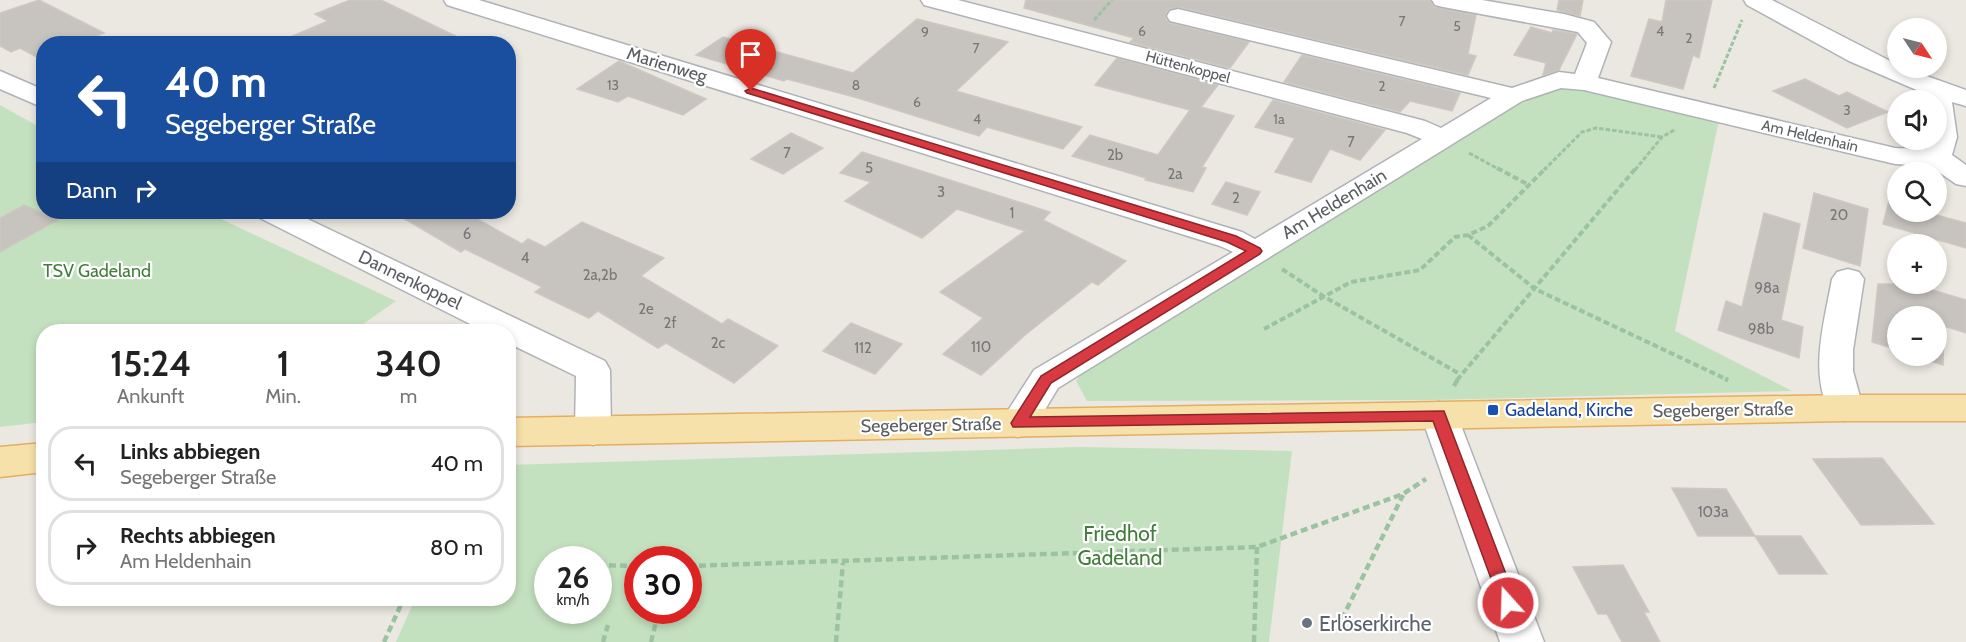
<!DOCTYPE html>
<html lang="de">
<head>
<meta charset="utf-8">
<style>
  :root { --surface:#fff; --page:#f6f6f6; --text:#222; --muted:#767676; --line:#e0e0e0 }
  body { margin:0; font-family:Cabin,sans-serif; background:var(--page); color:var(--text); height:100vh; display:flex; flex-direction:column; font-size:22px; white-space:nowrap }
  * { box-sizing:border-box; margin:0 }
  p { font-size:20px; color:var(--muted) }
  .icon { flex:none; width:33px; height:33px; fill:none; stroke:currentColor; stroke-width:2; stroke-linecap:round; stroke-linejoin:round }
  .map { position:relative; flex:1; overflow:hidden }
  .side { position:absolute; left:36px; top:324px; width:480px; height:282px; display:flex; flex-direction:column; background:var(--surface); border-radius:24px; box-shadow:0 3px 9px #0003 }
  .side>* { flex:none }
  .banner { position:absolute; left:36px; top:36px; width:480px; height:183px; border-radius:24px; box-shadow:0 3px 9px #0003; background:#1a4fa0; color:#fff; overflow:hidden }
  .needle { width:39px; rotate:125deg }
  .fabs { position:absolute; left:1887px; top:18px; display:grid; gap:12px }
  .fabs a { display:grid; place-items:center; width:60px; height:60px; border-radius:50%; background:var(--surface); box-shadow:0 3px 9px #0003; font-size:30px }
  .speed { position:absolute; left:534px; top:546px; display:flex; gap:12px; font-size:30px; font-weight:700; text-align:center }
  .speed>* { display:grid; place-content:center; width:78px; height:78px; border-radius:50%; background:var(--surface); box-shadow:0 3px 9px #0003; line-height:1 }
  .speed small { font-size:15px; font-weight:400 }
  .speed .limit { border:9px solid #d22; background:#fff; color:#111 }
  .pin { position:absolute; display:grid; place-items:center; width:51px; height:51px; color:#fff; margin:-62px -26px; border-radius:50% 50% 50% 0; rotate:-45deg; box-shadow:0 0 6px #0007 }
  .pin .icon { rotate:45deg }
  .me { position:absolute; width:66px; margin:-33px; rotate:340deg; stroke-linejoin:round; filter:drop-shadow(0 0 4px #0008) }
  .turn { display:flex; align-items:center; gap:21px; height:126px; padding:0 30px; font-size:27px }
  .turn .icon { width:78px; height:78px; stroke-width:2.5 }
  .turn b { display:block; font-size:42px; line-height:51px }
  .then { display:flex; align-items:center; height:57px; padding:0 30px; background:#0003; gap:12px; font-size:22px }
  .eta { display:flex; justify-content:space-evenly; align-items:center; height:102px; text-align:center }
  .eta b { font-size:36px; font-weight:600; line-height:42px }
  ul { padding:0; list-style:none }
  li { display:flex; align-items:center; gap:18px; height:75px; margin:0 12px 9px; padding:0 18px; border:3px solid var(--line); border-radius:24px }
  li div { flex:1 }
  li b { display:block; font-size:22px }
  li em { font-style:normal }
  .map>svg:first-child { display:block }
  .green { fill:#c4e1bf; fill-rule:evenodd }
  .building { fill:#c7c3be; stroke:#cfc8c0; stroke-width:1.5 }
  .lines { fill:none; stroke-linecap:round; stroke-linejoin:round }
  .minor-casing { stroke:#afb2b6; stroke-width:3 }
  .major-casing { stroke:#e4ae62; stroke-width:3 }
  .path-far2 { stroke:#9bc3a1; stroke-width:3; stroke-dasharray:4.5 2; stroke-linecap:butt }
  .path-far1 { stroke:#9bc3a1; stroke-width:4; stroke-dasharray:6 3; stroke-linecap:butt }
  .path { stroke:#9bc3a1; stroke-width:4.5; stroke-dasharray:7 4; stroke-linecap:butt }
  .minor { fill:#fff; fill-rule:evenodd }
  .major { fill:#f7e1aa; fill-rule:evenodd }
  .route { fill:#d83a42; stroke:#8c262b; stroke-width:1.5 }
  .transit-dot { fill:#1a4fb4; stroke:#fff; stroke-width:2 }
  .worship-dot { fill:#6b7280; stroke:#fff; stroke-width:2 }
  .labels { text-anchor:middle; dominant-baseline:central; stroke-width:4.5; stroke-linejoin:round; paint-order:stroke }
  .far-number-label { font-size:14px; fill:#757778 }
  .far-street-label { font-size:15px; fill:#5a5e61; stroke:#fff }
  .number-label { font-size:15px; fill:#757778 }
  .street-label { font-size:18px; fill:#5a5e61; stroke:#fff }
  .park-label { font-size:18px; fill:#417e3b; stroke:#fff }
  .transit-label { font-size:18px; fill:#164399; stroke:#fff; text-anchor:start }
  .near-park-label { font-size:21px; fill:#417e3b; stroke:#fff }
  .near-worship-label { font-size:21px; fill:#5b616d; stroke:#fff; text-anchor:start }
</style>
</head>
<body>
<div class="map">
<svg width="1966" height="642" viewBox="0 0 1966 642">
  <rect width="100%" height="100%" fill="#ebe8e1"/>
  <g class="green">
    <path d="M1584,87L1719,120L1675,331L1792,391L1433,400L1087,401L1076,381L1091,360L1516,103L1553,90Z"/>
    <path d="M0,105L43,129L44,212H206L396,301L353,331L44,332L43,422L0,427Z"/>
    <path d="M1079,447L1292,451L1269,642H396L415,599L508,598L509,465ZM548,560H598V610H548ZM638,560H688V610H638Z"/>
  </g>
  <g class="building">
    <path d="M39,0L104,33L76,44H44V61L20,48L11,52L0,46V13Z"/>
    <path d="M350,0H381L472,44H274L328,21L315,14Z"/>
    <path d="M1026,0H1430L1434,7L1476,15L1468,54L1476,56L1468,75L1179,7L1168,10L1165,17L1169,23L1249,42L1230,68L1130,42L1134,38L1024,8Z"/>
    <path d="M1559,0H1583L1580,16L1557,10Z"/>
    <path d="M1666,0H1712L1699,58L1693,55L1683,89L1631,76L1649,19L1662,22Z"/>
    <path d="M917,19L1008,42L956,91L1082,127L1063,149L987,127L979,136L858,98L787,79L784,81L696,55L723,37L853,73Z"/>
    <path d="M1531,27L1552,33L1553,30L1577,34L1559,70L1543,75L1546,63L1514,55Z"/>
    <path d="M1302,55L1460,93L1452,111L1410,101L1400,112L1284,82Z"/>
    <path d="M1117,58L1218,85L1201,107L1234,116L1202,167L1206,168L1193,192L1145,180L1146,178L1072,156L1090,135L1158,155L1190,110L1095,85Z"/>
    <path d="M619,61L621,62L706,99L683,115L628,96L618,102L577,89Z"/>
    <path d="M1805,79L1839,96L1847,92L1888,112L1847,128L1773,91Z"/>
    <path d="M1273,100L1385,130L1360,160L1330,149L1311,182L1275,172L1295,138L1255,127Z"/>
    <path d="M791,133L823,148L783,174L751,159Z"/>
    <path d="M862,152L1050,212L1043,220L1126,261L1098,285L1092,282L1025,335L981,375L943,354L983,318L940,292L1025,231L957,209L922,238L845,201L871,182L840,173Z"/>
    <path d="M1226,182L1260,192L1247,215L1212,204Z"/>
    <path d="M1814,193L1868,209L1860,266L1803,248Z"/>
    <path d="M1889,201L1898,204V212H1925L1966,223V248L1883,224Z"/>
    <path d="M24,205L58,220L0,252V218Z"/>
    <path d="M393,212H465L522,244L528,239L545,247L582,222L664,258L641,276L722,324L728,319L778,346L734,383L666,343L658,348L598,311L589,318L535,292L542,287L465,249L461,252Z"/>
    <path d="M1764,213L1800,224L1781,320L1803,327L1799,358L1718,330L1726,301L1742,307Z"/>
    <path d="M1878,284H1913L1966,300V333L1944,326L1943,365L1914,356H1936V316H1898V350L1872,342Z"/>
    <path d="M851,323L902,344L875,374L823,351Z"/>
    <path d="M1882,458L1934,524L1861,525L1813,459Z"/>
    <path d="M1672,488L1726,489L1755,536H1698Z"/>
    <path d="M1755,536H1801L1827,574H1779Z"/>
    <path d="M1623,565L1649,612H1644L1660,642H1622L1607,614H1598L1573,567Z"/>
  </g>
  <g class="lines">
    <g class="minor-casing">
      <g id="minor">
        <path d="M444,0H479L1242,232L1255,239L1422,139L1407,133L924,5L921,0H958L1425,121L1441,128L1491,98L1170,21L1167,16L1170,11L1178,9L1512,88L1559,72L1575,74L1587,43L1578,32L1443,7L1435,5L1432,0H1482L1564,14L1594,22L1611,42L1598,78L1895,148L1926,149L1930,140H1936V100H1926V94L1849,61L1747,5L1744,0H1772L1898,65V68H1904L1966,90V106L1952,102L1957,137L1952,155L1966,165V186L1956,184L1930,166L1895,164L1584,90L1561,88L1522,101L1058,388L1031,433L1018,437L1005,433L1000,423L1034,370L1233,252L1220,246L447,5Z"/>
        <path d="M0,71L44,90V108L0,89Z"/>
        <path d="M256,212H293L605,361L610,370L611,431L606,441L593,445L580,441L575,431L576,376L508,343V332H486L260,218Z"/>
        <path d="M1848,269L1859,272L1864,279L1853,350V371L1863,408L1858,417L1845,421L1832,417C1808,374 1824,324 1832,279L1837,272Z"/>
        <path d="M1439,402L1452,405L1457,415L1544,642H1500L1421,415L1426,405Z"/>
      </g>
    </g>
    <g class="major-casing">
      <g id="major">
        <path d="M1845,395H1966V421H1845L508,446V418Z"/>
        <path d="M44,443V472L0,477V447Z"/>
      </g>
    </g>
    <g class="path-far2">
      <path d="M1094,20L1112,0"/>
      <path d="M1714,88L1742,20"/>
      <path d="M1469,153L1500,170"/>
      <path d="M1544,170L1582,132L1596,128L1662,137"/>
      <path d="M1635,170L1662,137L1676,129"/>
    </g>
    <g class="path-far1">
      <path d="M1497,168L1529,185"/>
      <path d="M1468,235L1535,289L1728,380"/>
      <path d="M1282,269L1323,296L1460,374"/>
      <path d="M1264,329L1351,282L1420,270L1455,237L1468,235L1488,226L1546,168"/>
      <path d="M1457,380L1636,168"/>
    </g>
    <g class="path">
      <path d="M1725,379L1728,380"/>
      <path d="M1454,386L1458,379"/>
      <path d="M598,565L638,566"/>
      <path d="M688,566L1257,547L1403,494L1426,479"/>
      <path d="M1337,629L1403,495"/>
      <path d="M384,642L404,598"/>
      <path d="M603,642L608,625"/>
      <path d="M651,642L659,610"/>
      <path d="M836,642L843,563"/>
      <path d="M1254,642L1257,547"/>
    </g>
    <use href="#minor" class="minor"/>
    <use href="#major" class="major"/>
  </g>
  <path class="route" d="M751,88L1236,236L1260,248L1262,251L1260,254L1051,383L1030,417L1444,411L1517,603L1515,608L1508,610L1502,608L1500,603L1433,421L1013,427L1011,423L1041,376L1246,251L1227,242L747,93L745,91Z"/>
  <rect class="transit-dot" x="1487" y="404" width="12" height="12" rx="3"/>
  <circle class="worship-dot" cx="1307" cy="623" r="6"/>
  <g class="labels">
    <g class="far-number-label">
      <text x="1402" y="21">7</text>
      <text x="1457" y="26">5</text>
      <text x="1142" y="31">6</text>
      <text x="1660" y="31">4</text>
      <text x="925" y="32">9</text>
      <text x="1689" y="38">2</text>
      <text x="976" y="48">7</text>
      <text x="613" y="85">13</text>
      <text x="856" y="85">8</text>
      <text x="1382" y="86">2</text>
      <text x="917" y="102">6</text>
      <text x="1847" y="110">3</text>
      <text x="977" y="119">4</text>
      <text x="1279" y="119">1a</text>
    </g>
    <g class="far-street-label">
      <text transform="translate(1188 67) rotate(15)">Hüttenkoppel</text>
      <text transform="translate(1810 136) rotate(13)">Am Heldenhain</text>
    </g>
    <g class="number-label">
      <text x="1351" y="142">7</text>
      <text x="787" y="153">7</text>
      <text x="1115" y="155">2b</text>
      <text x="869" y="168">5</text>
      <text x="1175" y="174">2a</text>
      <text x="941" y="192">3</text>
      <text x="1236" y="198">2</text>
      <text x="1012" y="213">1</text>
      <text x="1839" y="215">20</text>
      <text x="467" y="234">6</text>
      <text x="525" y="258">4</text>
      <text x="600" y="275">2a,2b</text>
      <text x="1767" y="288">98a</text>
      <text x="646" y="309">2e</text>
      <text x="670" y="323">2f</text>
      <text x="1761" y="329">98b</text>
      <text x="718" y="343">2c</text>
      <text x="981" y="347">110</text>
      <text x="863" y="348">112</text>
      <text x="1713" y="512">103a</text>
    </g>
    <g class="street-label">
      <text transform="translate(667 65) rotate(17)">Marienweg</text>
      <text transform="translate(1334 204) rotate(-31)">Am Heldenhain</text>
      <text transform="translate(410 280) rotate(26)">Dannenkoppel</text>
      <text transform="translate(1723 410) rotate(-1)">Segeberger Straße</text>
      <text transform="translate(931 425) rotate(-1)">Segeberger Straße</text>
    </g>
    <g class="park-label">
      <text x="97" y="271">TSV Gadeland</text>
    </g>
    <g class="transit-label">
      <text x="1505" y="410">Gadeland, Kirche</text>
    </g>
    <g class="near-park-label">
      <text x="1120" y="533">Friedhof<tspan x="1120" dy="24">Gadeland</tspan></text>
    </g>
    <g class="near-worship-label">
      <text x="1319" y="623">Erlöserkirche</text>
    </g>
  </g>
</svg>
<div class="fabs">
<a><svg class="needle" viewBox="-14 -14 28 28"><path d="M0-13l5 13h-10z" fill="#e53935"/><path d="M0 13l5-13h-10z" fill="#767676"/></svg></a>
<a><svg class="icon" aria-label="sound" viewBox="0 0 24 24"><path d="M4 9h4l5-4v14l-5-4H4zM17 9q2 3 0 6"/></svg></a>
<a><svg class="icon" aria-label="search" viewBox="0 0 24 24"><circle cx="10" cy="10" r="6"/><path d="M15 15l6 6"/></svg></a>
<a>+</a>
<a>−</a>
</div>
<div class="speed"><div>26<small>km/h</small></div><div class="limit">30</div></div>
<div class="pin" style="left:751px;top:91px;background:#d93025"><svg class="icon" aria-label="arrive" viewBox="0 0 24 24"><path d="M6 21V4h12l-3 4 3 4H6"/></svg></div>
<svg class="me" style="left:1508px;top:603px" viewBox="-20 -20 40 40"><circle r="17" fill="#d83a42" stroke="#fff" stroke-width="3"/><path d="M0-11L8 9 0 5-8 9z" fill="#fff"/></svg>
<div class="banner">
<div class="turn"><svg class="icon" aria-label="left" viewBox="0 0 24 24"><path d="M17 20v-9H6M10 6l-5 5 5 5"/></svg><div><b>40 m</b>Segeberger Straße</div></div>
<div class="then">Dann<svg class="icon" aria-label="right" viewBox="0 0 24 24"><path d="M7 20v-9h11M14 6l5 5-5 5"/></svg></div>
</div>
<section class="side">
<div class="eta">
<div><b>15:24</b><p>Ankunft</p></div>
<div><b>1</b><p>Min.</p></div>
<div><b>340</b><p>m</p></div>
</div>
<ul>
<li><svg class="icon" aria-label="left" viewBox="0 0 24 24"><path d="M17 20v-9H6M10 6l-5 5 5 5"/></svg><div><b>Links abbiegen</b><p>Segeberger Straße</p></div><em>40 m</em></li>
<li><svg class="icon" aria-label="right" viewBox="0 0 24 24"><path d="M7 20v-9h11M14 6l5 5-5 5"/></svg><div><b>Rechts abbiegen</b><p>Am Heldenhain</p></div><em>80 m</em></li>
</ul>
</section>
</div>
</body>
</html>
